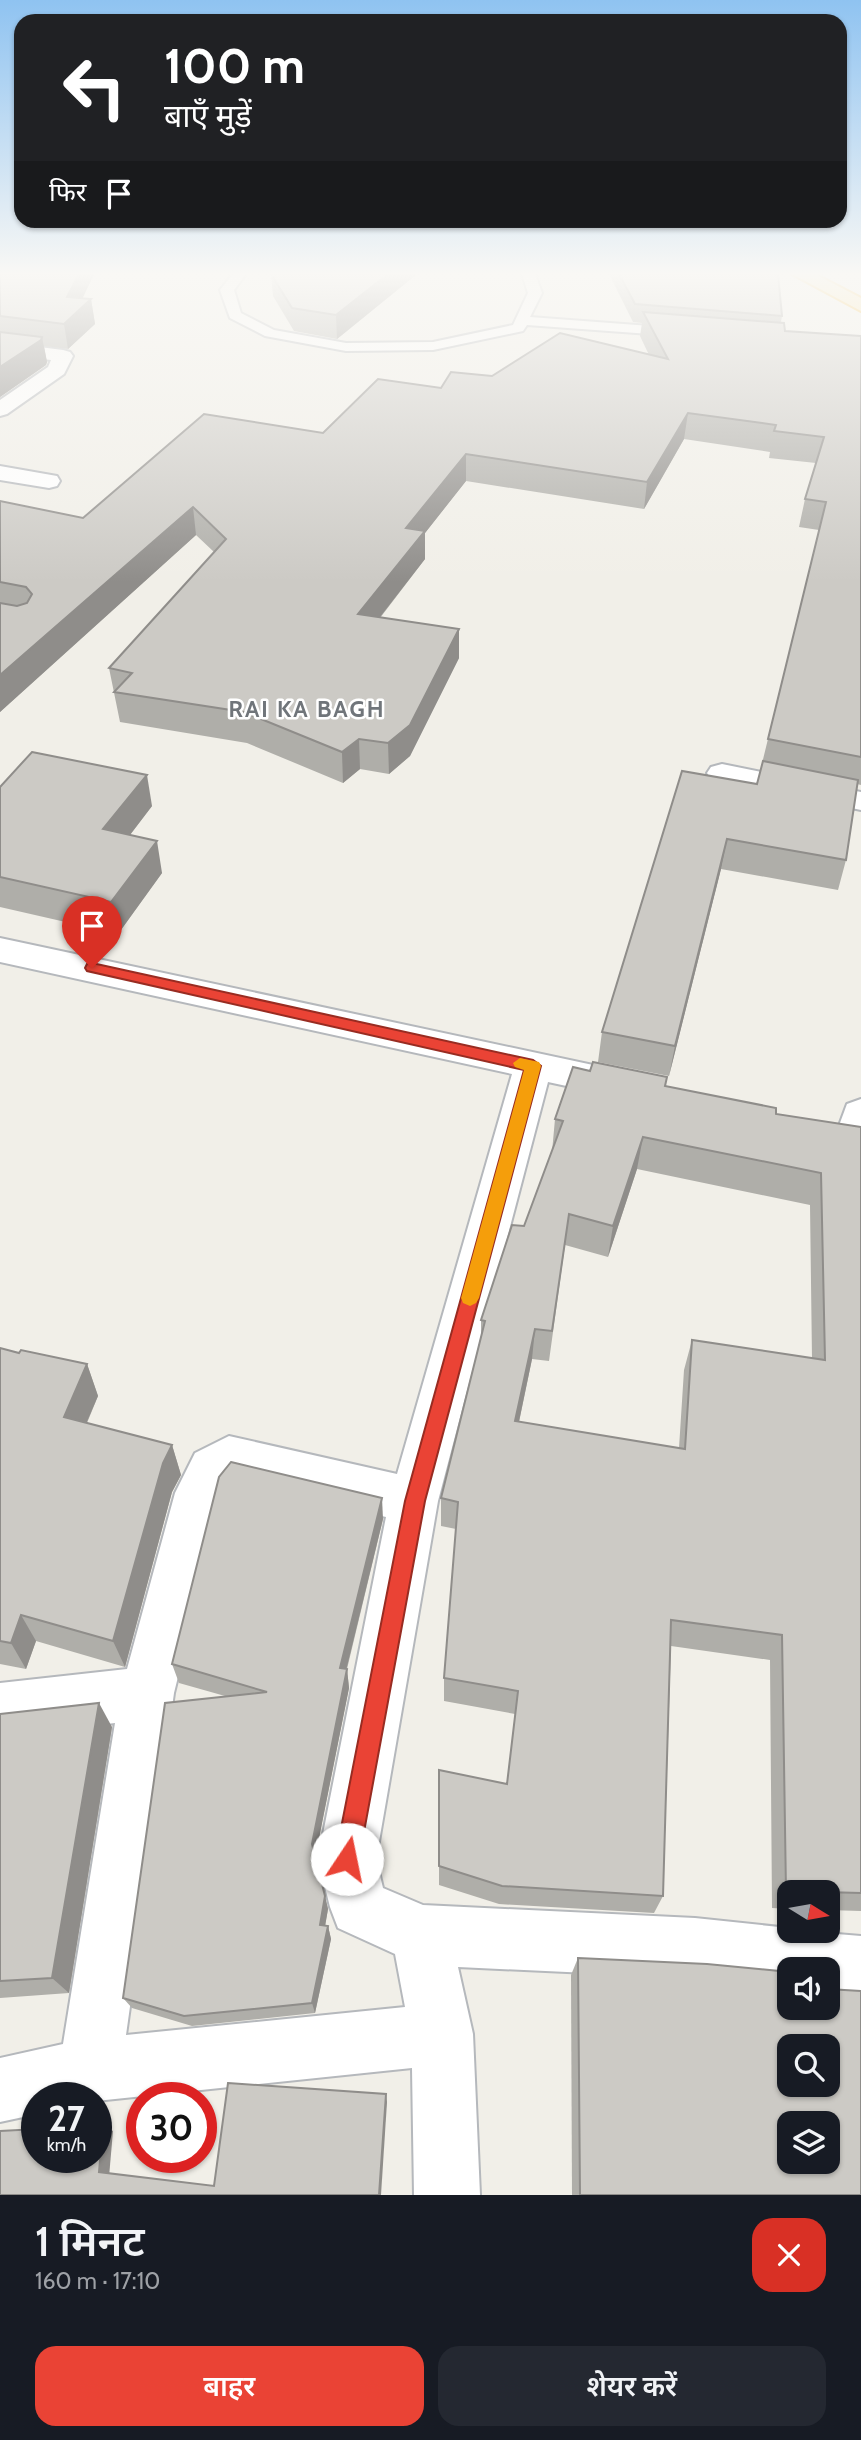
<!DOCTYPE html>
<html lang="hi">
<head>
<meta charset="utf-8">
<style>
  :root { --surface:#171b24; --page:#242831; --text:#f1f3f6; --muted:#9ea1a6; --accent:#ea4335 }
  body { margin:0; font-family:Cabin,"Noto Sans Devanagari",sans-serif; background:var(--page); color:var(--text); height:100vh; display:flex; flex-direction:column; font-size:26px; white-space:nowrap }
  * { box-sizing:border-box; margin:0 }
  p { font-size:23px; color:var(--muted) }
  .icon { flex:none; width:38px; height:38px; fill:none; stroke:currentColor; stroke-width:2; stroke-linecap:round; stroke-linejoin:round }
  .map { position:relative; height:2195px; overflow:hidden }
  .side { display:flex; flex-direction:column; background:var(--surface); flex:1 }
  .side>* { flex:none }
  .top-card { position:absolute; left:14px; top:14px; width:833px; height:214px; border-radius:21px; box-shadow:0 2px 5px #0004; background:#202124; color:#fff; overflow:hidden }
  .needle { width:46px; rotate:101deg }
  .fabs { position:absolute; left:777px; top:1880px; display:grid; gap:14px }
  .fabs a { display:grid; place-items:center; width:63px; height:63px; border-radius:14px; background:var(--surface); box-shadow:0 2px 5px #0004; font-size:35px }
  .speed { position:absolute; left:21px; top:2082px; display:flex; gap:14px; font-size:35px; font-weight:700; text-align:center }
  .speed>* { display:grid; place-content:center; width:91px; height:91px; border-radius:50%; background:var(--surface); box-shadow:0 2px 5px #0004; line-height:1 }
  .speed small { font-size:18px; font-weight:400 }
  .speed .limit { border:10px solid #d22; background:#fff; color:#111 }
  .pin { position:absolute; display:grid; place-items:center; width:60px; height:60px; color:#fff; margin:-72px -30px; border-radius:50% 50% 50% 0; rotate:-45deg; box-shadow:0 0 7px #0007 }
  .pin .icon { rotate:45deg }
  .me { position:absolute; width:77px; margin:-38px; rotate:11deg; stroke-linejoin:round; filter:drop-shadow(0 0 5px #0008) }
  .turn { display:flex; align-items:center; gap:24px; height:147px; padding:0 35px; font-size:32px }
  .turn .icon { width:91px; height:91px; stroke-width:2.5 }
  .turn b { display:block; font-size:49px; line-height:60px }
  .then { display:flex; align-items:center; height:66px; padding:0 35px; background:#0003; gap:14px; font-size:26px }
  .round { display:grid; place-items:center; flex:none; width:74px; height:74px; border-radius:21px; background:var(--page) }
  .head { display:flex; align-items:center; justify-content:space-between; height:119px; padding:0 35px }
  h1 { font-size:42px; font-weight:600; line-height:52px }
  .button { display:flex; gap:14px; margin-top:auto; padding:14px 35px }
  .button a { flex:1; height:80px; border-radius:21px; background:var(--accent); color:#fff; font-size:28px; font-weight:600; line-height:80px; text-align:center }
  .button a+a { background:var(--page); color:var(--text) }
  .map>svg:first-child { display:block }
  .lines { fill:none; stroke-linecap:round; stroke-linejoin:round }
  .lane-casing { stroke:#b5b8bc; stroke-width:4 }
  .street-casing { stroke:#b5b8bc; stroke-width:4 }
  .highway-casing { stroke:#f9ab00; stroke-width:4 }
  .lane { fill:#fff; fill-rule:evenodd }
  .street { fill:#fff; fill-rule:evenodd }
  .highway { fill:#fde293; fill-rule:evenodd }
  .wall { fill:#afaea9; fill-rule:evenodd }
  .shaded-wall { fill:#8f8d8a }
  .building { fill:#cccac5; stroke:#8f8d8a; stroke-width:2; fill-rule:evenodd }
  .route { fill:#ea4335; stroke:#982c22; stroke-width:2 }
  .slow { fill:#f59e0b }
  .labels { text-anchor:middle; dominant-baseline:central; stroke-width:5; stroke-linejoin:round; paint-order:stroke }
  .far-district-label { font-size:23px; font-weight:bold; letter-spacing:2px; fill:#70757a; stroke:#fff }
</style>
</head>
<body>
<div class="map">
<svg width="861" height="2195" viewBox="0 0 861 2195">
  <rect width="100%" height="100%" fill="#f1efe8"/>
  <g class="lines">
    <g class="lane-casing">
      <path id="lane" d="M233,274H246L234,290L241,313L274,330L346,343L433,342L513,325L528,293L522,274H535L542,293L530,317L677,328L684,332L677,336L527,325L523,331L433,350L346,351L265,336L230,318L220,290Z"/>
    </g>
    <g class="street-casing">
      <g id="street">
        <path d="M0,342L63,350L70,352L73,356L64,374L7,414L0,416V400L48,367L51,360L0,354Z"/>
        <path d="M0,466L57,476L60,481L57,486L49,488L0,480Z"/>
        <path d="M722,764L861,792V810L711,779L707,773L711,767Z"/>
        <path d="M0,938L635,1074L641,1084L635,1094L622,1098L548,1082L438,1501L376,1859L383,1888L423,1905L695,1918L789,1928V1930L861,1936V1996L828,1993V1969H789V1988L695,1978L458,1967L473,2034L480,2195H414L412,2068L96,2101V2098H37V2114L0,2122V2058L63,2044L115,1723L0,1737V1683L127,1669L175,1493L195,1453L229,1436L397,1474L512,1074L0,962ZM234,1481L386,1517L318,1859L330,1907L338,1928L395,1954L405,2007L126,2035L174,1693L222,1498L229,1485Z"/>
        <path d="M861,1099V1145L843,1142L837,1131L847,1104Z"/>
      </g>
    </g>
    <g class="highway-casing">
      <path id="highway" d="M792,274H815L861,298V311Z"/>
    </g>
    <use href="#lane" class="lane"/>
    <use href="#street" class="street"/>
    <use href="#highway" class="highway"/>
  </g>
  <g class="wall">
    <path d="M0,274H94L82,299H91L95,324L68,349L44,346L47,362L46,365L0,397Z"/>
    <path d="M271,274H417L337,339L294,331L273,296Z"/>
    <path d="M609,274H778L782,316L781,322L785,331L861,336V785L857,784L846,860L838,890L721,869L669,1076L598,1062L602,1032L757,784L819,530L799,527L805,499L816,463L769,458L770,452L684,439L644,509L466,481L425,533V559L380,618L459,629V658L410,756L389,774L360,769L343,783L247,743L120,722L109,668L214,552L196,535L0,712V501L83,518L323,433L441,388L492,376L649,355L640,336L642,323L633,322Z"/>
    <path d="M0,787L152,806L130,835L162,873L118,934L0,907Z"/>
    <path d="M590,1071L666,1086L776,1114L861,1127V1911L828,1910V1892H789V1909L772,1908L770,1660L671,1646L663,1896L654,1913L499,1904L439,1885V1770L507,1784L515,1714L444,1701V1678L456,1529L441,1526V1498L481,1337V1320L524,1226L552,1152L555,1119ZM637,1169L810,1205L812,1358L692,1340L684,1370L679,1448L519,1422L532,1359L549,1361L565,1245L608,1257Z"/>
    <path d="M0,1348L19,1353L87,1364L98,1396L87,1423L172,1445L181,1475L172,1492L125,1667L36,1641L26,1669L0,1664Z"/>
    <path d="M383,1519L347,1669L349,1688L315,1858L328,1909L325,1926H328L331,1939L315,2013L192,2026L132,2008L123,1998L225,1696L179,1683L172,1664Z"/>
    <path d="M0,1714L112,1727L69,1993L0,1998Z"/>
    <path d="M578,1958L828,1989L861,2195H572L571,1975Z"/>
  </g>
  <g class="shaded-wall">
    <path d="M79,274H94L75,314L91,299L95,324L68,349L64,324L67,297Z"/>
    <path d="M388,274H417L337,339L336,315Z"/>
    <path d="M42,337L47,362L46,365L0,397V367Z"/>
    <path d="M688,413L684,439L644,509L647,482Z"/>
    <path d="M466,454V481L425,533V559L359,644L358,614L406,528Z"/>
    <path d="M193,507L196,535L0,712V675Z"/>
    <path d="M459,629V658L410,756L389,774L388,743Z"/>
    <path d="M359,739L360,769L343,783L342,752Z"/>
    <path d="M147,775L152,806L110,861L103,829Z"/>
    <path d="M727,839L721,869L669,1076L675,1046Z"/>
    <path d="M157,841L162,873L118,934L111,902Z"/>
    <path d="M643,1137L637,1169L608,1257L613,1226Z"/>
    <path d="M535,1329L532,1359L513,1450L515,1421Z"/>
    <path d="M87,1364L98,1396L76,1447L64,1417Z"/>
    <path d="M172,1445L181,1475L172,1492L125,1667L113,1641L163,1463Z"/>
    <path d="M382,1498L383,1519L342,1687L340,1668Z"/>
    <path d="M21,1615L36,1641L26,1669L11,1643Z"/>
    <path d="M347,1669L349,1688L315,1858L312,1844Z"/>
    <path d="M99,1703L112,1727L69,1993L52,1978Z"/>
    <path d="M325,1896L328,1909L323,1938L320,1925Z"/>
    <path d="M328,1926L331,1939L315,2013L312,2003Z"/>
    <path d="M386,2094L387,2102L381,2195H379Z"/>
    <path d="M103,2125L113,2131L109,2177L99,2172Z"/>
  </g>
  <g class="building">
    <path d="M0,274H79L67,297L91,299L64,324L0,316Z"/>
    <path d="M271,274H388L336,315L292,308Z"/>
    <path d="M619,274H778L782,316L635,304Z"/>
    <path d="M643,312L784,323L785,331L861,336V757L768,739L826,502L805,499L824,437L774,431L776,425L688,413L647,482L466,454L406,528L425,531L358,614L459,629L410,725L388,743L359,739L342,752L244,712L114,692L132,673L109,668L226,539L193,507L0,675V603L17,606L27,603L32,594L26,587L0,582V501L83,518L204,414L323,433L378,379L441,388L451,372L492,376L560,333L668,359Z"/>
    <path d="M0,332L42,337L41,340L0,367Z"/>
    <path d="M32,752L147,775L103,829L157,841L111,902L0,877V787Z"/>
    <path d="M763,761L858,780L846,860L727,839L675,1046L602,1032L682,771L757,784Z"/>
    <path d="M593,1062L667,1077L665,1086L776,1108V1114L861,1127V1893L786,1891L782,1635L671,1620L663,1896L502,1886L439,1866V1770L507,1784L518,1691L444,1678L458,1502L441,1498L485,1321L481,1320L512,1225L524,1226L563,1121L555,1119L573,1067L590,1071ZM643,1137L821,1173L825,1360L692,1340L685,1449L515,1421L535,1329L552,1331L569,1214L613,1226Z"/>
    <path d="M0,1348L19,1353L21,1350L87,1364L64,1417L172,1445L163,1463L113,1641L21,1615L11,1643L0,1641Z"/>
    <path d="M231,1462L382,1498L340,1668L347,1669L312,1844L325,1896L320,1925L328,1926L312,2003L184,2016L123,1998L165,1703L267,1692L172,1664L219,1477Z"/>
    <path d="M99,1703L52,1978L0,1981V1714Z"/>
    <path d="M578,1958L707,1964L789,1972V2007H828V1985V1989L861,1991V2195H580ZM789,2046H828V2084H789ZM789,2123H828V2161H789Z"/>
    <path d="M809,1964L826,1965V1969H808Z"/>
    <path d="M228,2083L386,2094L379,2195H0V2131L37,2129V2158H96V2125H103L99,2172L214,2186Z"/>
  </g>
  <linearGradient id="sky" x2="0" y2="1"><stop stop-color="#8fc3f1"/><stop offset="0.47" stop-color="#f9f8f5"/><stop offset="1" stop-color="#f9f8f5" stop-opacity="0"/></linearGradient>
  <rect width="861" height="582" fill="url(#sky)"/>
  <path class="route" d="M92,963L533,1060L541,1066L425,1501L359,1859L355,1867L347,1871L338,1867L335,1859L405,1501L524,1070L87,971L85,968L87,964Z"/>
  <path class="slow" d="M520,1058L539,1062L541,1066L479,1298L476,1303L470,1306L463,1303L461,1298L524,1070L515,1067L513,1063Z"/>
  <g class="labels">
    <g class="far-district-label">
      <text x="307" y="709">RAI KA BAGH</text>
    </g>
  </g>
</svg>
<div class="fabs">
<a><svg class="needle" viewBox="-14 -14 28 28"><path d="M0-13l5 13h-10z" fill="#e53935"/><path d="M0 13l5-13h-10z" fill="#9ea1a6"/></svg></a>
<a><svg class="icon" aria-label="sound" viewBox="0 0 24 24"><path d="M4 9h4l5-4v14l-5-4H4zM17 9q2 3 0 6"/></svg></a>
<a><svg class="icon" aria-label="search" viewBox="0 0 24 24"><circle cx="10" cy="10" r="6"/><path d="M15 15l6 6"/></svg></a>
<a><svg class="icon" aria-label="layers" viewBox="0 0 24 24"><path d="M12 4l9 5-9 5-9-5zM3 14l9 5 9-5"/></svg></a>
</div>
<div class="speed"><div>27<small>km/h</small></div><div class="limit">30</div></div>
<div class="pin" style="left:92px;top:968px;background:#d93025"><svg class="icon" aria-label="arrive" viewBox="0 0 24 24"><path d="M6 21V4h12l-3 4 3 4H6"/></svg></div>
<svg class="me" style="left:347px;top:1859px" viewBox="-20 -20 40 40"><circle r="19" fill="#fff"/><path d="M0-13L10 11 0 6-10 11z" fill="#ea4335"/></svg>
<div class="top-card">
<div class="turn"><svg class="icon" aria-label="left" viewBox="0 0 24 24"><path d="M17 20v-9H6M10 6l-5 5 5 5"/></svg><div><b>100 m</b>बाएँ मुड़ें</div></div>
<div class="then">फिर<svg class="icon" aria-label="arrive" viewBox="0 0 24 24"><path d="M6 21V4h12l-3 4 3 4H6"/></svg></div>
</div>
</div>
<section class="side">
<div class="head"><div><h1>1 मिनट</h1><p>160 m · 17:10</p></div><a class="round" style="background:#d93025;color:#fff"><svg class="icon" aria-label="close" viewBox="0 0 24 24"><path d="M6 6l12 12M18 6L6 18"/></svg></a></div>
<div class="button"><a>बाहर</a><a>शेयर करें</a></div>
</section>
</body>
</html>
